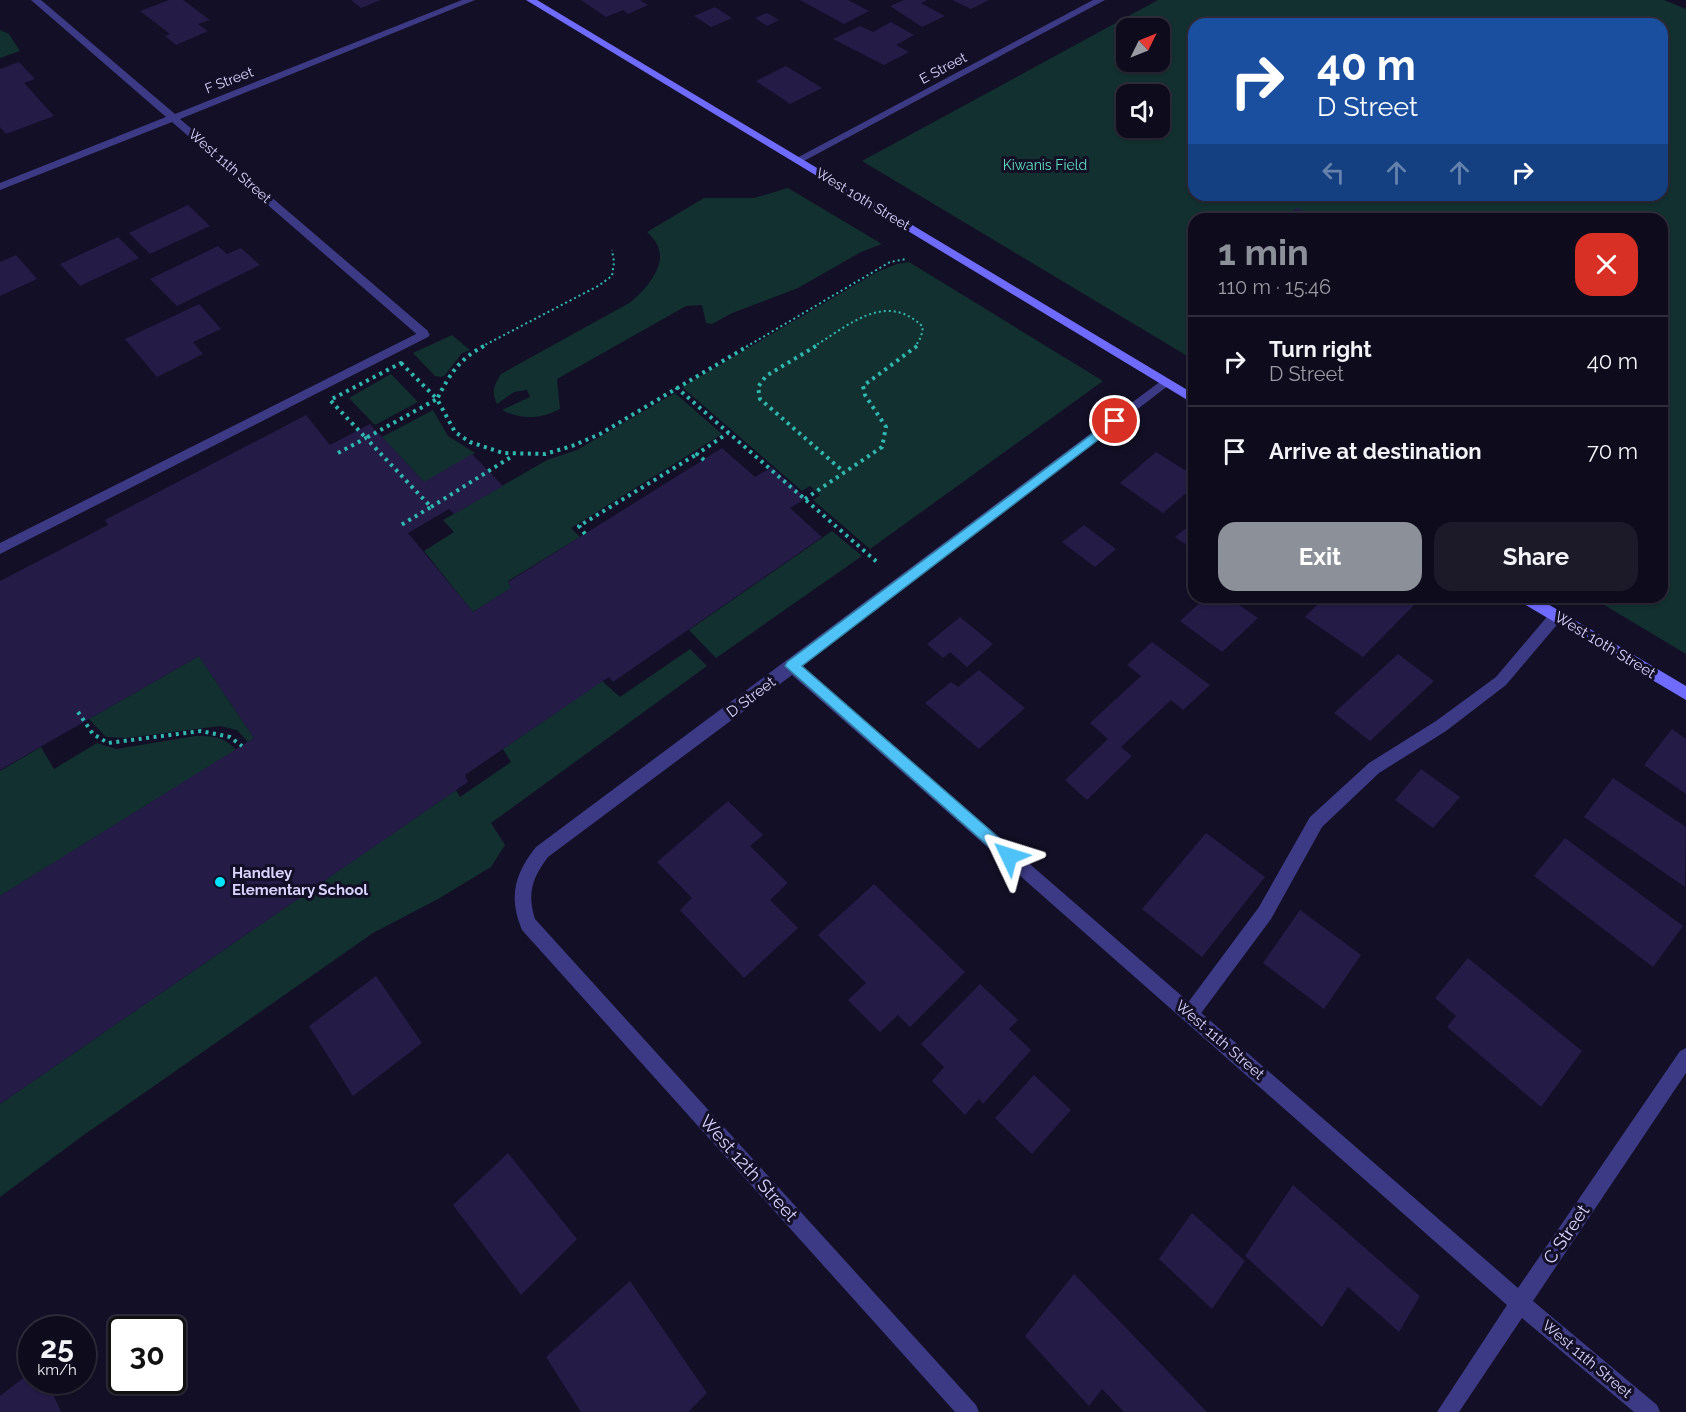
<!DOCTYPE html>
<html lang="en">
<head>
<meta charset="utf-8">
<style>
  :root { --surface:#0e0b1c; --page:#1c1929; --text:#f1f3f6; --muted:#9b9ba3; --line:#2e2b3b; --accent:#8c9099 }
  body { margin:0; font-family:Raleway,sans-serif; background:var(--page); color:var(--text); height:100vh; display:flex; flex-direction:column; font-size:22px; white-space:nowrap }
  * { box-sizing:border-box; margin:0 }
  p { font-size:20px; color:var(--muted) }
  .icon { flex:none; width:33px; height:33px; fill:none; stroke:currentColor; stroke-width:2; stroke-linecap:round; stroke-linejoin:round }
  .map { position:relative; flex:1; overflow:hidden }
  .sheet { position:absolute; left:1188px; top:213px; width:480px; height:390px; display:flex; flex-direction:column; background:var(--surface); border-radius:18px; box-shadow:0 2px 4px #0004,0 0 0 2px var(--line) }
  .sheet>* { flex:none }
  .guide { position:absolute; left:1188px; top:18px; width:480px; height:183px; border-radius:18px; box-shadow:0 2px 4px #0004,0 0 0 2px var(--line); background:#1a4fa0; color:#fff; overflow:hidden }
  .needle { width:39px; rotate:47deg }
  .controls { position:absolute; left:1116px; top:18px; display:grid; gap:12px }
  .controls a { display:grid; place-items:center; width:54px; height:54px; border-radius:12px; background:var(--surface); box-shadow:0 2px 4px #0004,0 0 0 2px var(--line); font-size:30px }
  .speed { position:absolute; left:18px; top:1316px; display:flex; gap:12px; font-size:30px; font-weight:700; text-align:center }
  .speed>* { display:grid; place-content:center; width:78px; height:78px; border-radius:50%; background:var(--surface); box-shadow:0 2px 4px #0004,0 0 0 2px var(--line); line-height:1 }
  .speed small { font-size:15px; font-weight:400 }
  .speed .limit { border:3px solid #111; border-radius:9px; background:#fff; color:#111 }
  .pin { position:absolute; display:grid; place-items:center; width:51px; height:51px; color:#fff; margin:-26px; border:3px solid #fff; border-radius:50%; box-shadow:0 2px 6px #0007 }
  .me { position:absolute; width:66px; margin:-33px; rotate:311deg; stroke-linejoin:round; filter:drop-shadow(0 0 4px #0008) }
  .turn { display:flex; align-items:center; gap:21px; height:126px; padding:0 30px; font-size:27px }
  .turn .icon { width:78px; height:78px; stroke-width:2.5 }
  .turn b { display:block; font-size:42px; line-height:51px }
  .lanes { display:flex; align-items:center; height:57px; padding:0 30px; background:#0003; justify-content:center; gap:30px; direction:ltr }
  .lanes .off { opacity:.35 }
  .round { display:grid; place-items:center; flex:none; width:63px; height:63px; border-radius:18px; background:var(--page) }
  .overview { display:flex; align-items:center; justify-content:space-between; height:102px; padding:0 30px }
  h1 { font-size:36px; font-weight:700; line-height:45px; color:var(--accent) }
  .button { display:flex; gap:12px; margin-top:auto; padding:12px 30px }
  .button a { flex:1; height:69px; border-radius:18px; background:var(--accent); color:#fff; font-size:24px; font-weight:700; line-height:69px; text-align:center }
  .button a+a { background:var(--page); color:var(--text) }
  ul { padding:0; list-style:none }
  li { display:flex; align-items:center; gap:18px; height:90px; padding:0 30px; border-top:2px solid var(--line) }
  li div { flex:1 }
  li b { display:block; font-size:22px }
  li em { font-style:normal }
  .map>svg:first-child { display:block }
  .green { fill:#12302f; fill-rule:evenodd }
  .building { fill:#241b47 }
  .lines { fill:none; stroke-linecap:round; stroke-linejoin:round }
  .path-far1 { stroke:#2fb8b0; stroke-width:2; stroke-dasharray:2 3; stroke-linecap:butt }
  .path { stroke:#2fb8b0; stroke-width:4; stroke-dasharray:3 4.5; stroke-linecap:butt }
  .lane { fill:#3d3a85; fill-rule:evenodd }
  .street { fill:#3d3a85; fill-rule:evenodd }
  .secondary { fill:#6f6bff; fill-rule:evenodd }
  .route { fill:#4fc3f7; stroke:#337fa1; stroke-width:1.5 }
  .poi-dot { fill:#00e5ff; stroke:#130f26; stroke-width:2 }
  .labels { text-anchor:middle; dominant-baseline:central; stroke-width:6; stroke-linejoin:round; paint-order:stroke }
  .far-street-label { font-size:14px; fill:#d9d4ff; stroke:#130f26 }
  .far-park-label { font-size:14px; fill:#5fe0c0; stroke:#130f26 }
  .street-label { font-size:15px; fill:#d9d4ff; stroke:#130f26 }
  .poi-label { font-size:15px; font-weight:bold; fill:#d9d4ff; stroke:#130f26; text-anchor:start }
  .near-street-label { font-size:18px; fill:#d9d4ff; stroke:#130f26 }
</style>
</head>
<body>
<div class="map">
<svg width="1686" height="1412" viewBox="0 0 1686 1412">
  <rect width="100%" height="100%" fill="#130f26"/>
  <g class="green">
    <path d="M1158,0H1664L1686,9V654L1591,597H1662V219H1194V360L862,161ZM1194,24H1662V195H1194ZM1126,28H1160V62H1126ZM1126,94H1160V128H1126Z"/>
    <path d="M0,30L9,34L20,51L0,58Z"/>
    <path d="M788,188L882,244L861,252L798,288L732,313L712,324L706,323L702,305L686,306L557,379L560,409C541,419 521,420 502,410L530,397L527,390L514,392L497,404C491,392 494,385 501,374L631,302C652,283 675,256 647,232L704,198H754Z"/>
    <path d="M909,262L1103,381L870,549L813,500L820,495L810,486L802,491L682,387L877,272L897,264Z"/>
    <path d="M452,335L470,350L462,353L445,375L441,377L435,376L413,353Z"/>
    <path d="M391,374L418,402L375,425L349,398Z"/>
    <path d="M675,393L722,434L571,528L580,537L508,581L511,588L473,612L424,551L454,532L443,520L547,460L577,450Z"/>
    <path d="M433,410L448,436L475,453L426,484L382,437Z"/>
    <path d="M832,531L862,556L716,658L689,630Z"/>
    <path d="M690,649L707,666L491,823L505,845L491,867L438,899L373,933L81,1137L0,1197V1104L456,790L460,797L511,762L503,749L602,681L620,697Z"/>
    <path d="M199,656L254,738L248,742L237,730L220,726L126,738L106,737L89,719Z"/>
    <path d="M195,736C212,736 224,736 236,750L0,896V771L41,747L54,769L97,743L116,749Z"/>
  </g>
  <g class="building">
    <path d="M169,0H183L210,20L198,24L208,31L176,45L165,36L170,34L140,11Z"/>
    <path d="M351,0H381L361,8Z"/>
    <path d="M581,0H640L648,5L628,14L623,10L606,17Z"/>
    <path d="M800,0H848L869,11L844,24Z"/>
    <path d="M904,0H927L921,3L945,16L922,27L890,6Z"/>
    <path d="M952,0H989L971,9Z"/>
    <path d="M715,7L732,18L711,27L694,16Z"/>
    <path d="M767,13L779,20L767,26L755,18Z"/>
    <path d="M891,22L914,35L896,45L909,52L884,65L833,39L860,26L873,32Z"/>
    <path d="M19,62L35,79L24,83L54,116L6,134L0,127V69Z"/>
    <path d="M786,66L822,88L790,104L756,81Z"/>
    <path d="M188,205L210,226L150,254L129,233Z"/>
    <path d="M1297,208L1318,219H1282Z"/>
    <path d="M118,237L139,258L80,286L60,264Z"/>
    <path d="M218,246L227,254L241,248L260,265L177,306L150,279Z"/>
    <path d="M16,255L37,279L0,296V262Z"/>
    <path d="M199,304L221,329L193,342L203,354L157,377L125,339Z"/>
    <path d="M306,415L330,445L370,424L424,482L472,454L503,486L454,514L449,509L408,533L473,612L511,588L508,582L722,448L755,477L772,467L806,498L790,508L822,537L613,682L609,677L503,749L465,775L468,782L0,1104V896L254,738L199,656L0,770V581L108,525L105,520Z"/>
    <path d="M1156,452L1194,476V486L1163,513L1120,483Z"/>
    <path d="M1194,522V550L1175,537Z"/>
    <path d="M1084,525L1116,549L1095,567L1062,542Z"/>
    <path d="M1206,597H1228L1258,618L1222,652L1180,621Z"/>
    <path d="M1325,597H1408L1416,603L1363,657L1305,617Z"/>
    <path d="M960,617L993,644L967,667L950,652L943,658L927,644Z"/>
    <path d="M1152,642L1210,685L1183,710L1171,700L1121,747L1132,756L1087,800L1065,780L1108,739L1090,723L1141,676L1127,665Z"/>
    <path d="M1398,654L1434,681L1370,741L1334,713Z"/>
    <path d="M979,670L1025,708L979,749L925,703L951,682L958,687Z"/>
    <path d="M1672,729L1686,739V794L1644,765Z"/>
    <path d="M1421,769L1460,797L1433,828L1395,800Z"/>
    <path d="M1613,778L1686,827L1685,887L1584,817Z"/>
    <path d="M728,801L763,835L750,846L788,883L770,900L798,928L744,978L680,910L692,898L657,862Z"/>
    <path d="M1206,833L1265,877L1202,957L1142,909Z"/>
    <path d="M1565,838L1683,926L1653,967L1534,876Z"/>
    <path d="M874,884L965,972L910,1027L898,1015L880,1032L848,1000L866,983L818,935Z"/>
    <path d="M1300,910L1361,955L1324,1009L1263,963Z"/>
    <path d="M1468,958L1582,1051L1541,1107L1447,1027L1456,1016L1435,998Z"/>
    <path d="M376,976L422,1043L353,1096L309,1026Z"/>
    <path d="M980,984L1018,1020L1009,1029L1031,1050L983,1104L979,1099L965,1115L932,1081L944,1067L921,1044Z"/>
    <path d="M1034,1075L1071,1110L1032,1154L995,1118Z"/>
    <path d="M508,1153L577,1239L521,1295L453,1205Z"/>
    <path d="M1293,1185L1420,1296L1399,1332L1348,1287L1322,1327L1245,1256Z"/>
    <path d="M1192,1213L1245,1261L1212,1309L1159,1259Z"/>
    <path d="M1074,1274L1207,1412H1124L1102,1389L1089,1406L1025,1336Z"/>
    <path d="M630,1281L707,1393L688,1412H581L546,1357Z"/>
    <path d="M32,1371V1380H47L61,1412H0V1396Z"/>
  </g>
  <g class="lines">
    <g class="path-far1">
      <path d="M481,347L598,286L612,276L614,262L612,250"/>
      <path d="M746,347L890,262L906,259"/>
      <path d="M813,347C848,326 886,290 923,327L921,337L915,347"/>
    </g>
    <g class="path">
      <path d="M484,346C459,359 450,374 437,399L455,432L470,442L503,453L545,454L572,446L600,434L748,346"/>
      <path d="M816,346L766,376L758,387L760,399L844,472"/>
      <path d="M401,363L437,399L366,438L330,400Z"/>
      <path d="M676,387L877,562"/>
      <path d="M338,453L366,438L431,507L401,525"/>
      <path d="M704,460L697,454L728,433"/>
      <path d="M805,499L882,447L886,427L865,395L863,386L917,346"/>
      <path d="M431,507L511,457"/>
      <path d="M585,534L579,526L697,454"/>
      <path d="M78,712L93,734L108,743L201,731L230,737L242,746"/>
    </g>
    <g class="lane">
      <path d="M424,330L430,334L428,337L0,554V543Z"/>
      <path d="M1556,610L1561,612L1563,616L1561,620L1506,685L1446,731L1379,773L1322,827L1271,919L1196,1020L1190,1023L1184,1020L1181,1014L1184,1008L1259,907L1310,817L1369,763L1436,721L1496,677L1551,612Z"/>
    </g>
    <g class="street">
      <path d="M31,0H41L175,114L462,0H475L180,119L428,331V337H420L172,122L0,190V183L166,117Z"/>
      <path d="M1093,0H1105L802,162L793,160Z"/>
      <path d="M1165,378L1171,382L1169,385L802,666L1518,1288L1680,1051L1686,1048V1073L1533,1301L1657,1405L1660,1412H1634L1522,1318L1459,1412H1437L1507,1305L792,675L548,857C532,878 527,894 535,919L976,1405L979,1412H955L522,930C508,897 515,873 536,847Z"/>
    </g>
    <g class="secondary">
      <path d="M526,0H537L1194,394V404Z"/>
      <path d="M1517,597H1536L1686,686V700L1519,601Z"/>
    </g>
  </g>
  <path class="route" d="M1115,417L1121,421L1119,424L802,666L1014,851L1016,856L1014,860L1009,862L1004,860L785,666L787,662Z"/>
  <circle class="poi-dot" cx="220" cy="882" r="6"/>
  <g class="labels">
    <g class="far-street-label">
      <text transform="translate(943 68) rotate(-28)">E Street</text>
      <text transform="translate(229 80) rotate(-21)">F Street</text>
      <text transform="translate(230 166) rotate(41)">West 11th Street</text>
      <text transform="translate(863 199) rotate(31)">West 10th Street</text>
    </g>
    <g class="far-park-label">
      <text x="1045" y="165">Kiwanis Field</text>
    </g>
    <g class="street-label">
      <text transform="translate(1605 645) rotate(31)">West 10th Street</text>
      <text transform="translate(751 697) rotate(-37)">D Street</text>
      <text transform="translate(1220 1040) rotate(41)">West 11th Street</text>
      <text transform="translate(1587 1359) rotate(40)">West 11th Street</text>
    </g>
    <g class="poi-label">
      <text x="232" y="873">Handley<tspan x="232" dy="17">Elementary School</tspan></text>
    </g>
    <g class="near-street-label">
      <text transform="translate(749 1168) rotate(48)">West 12th Street</text>
      <text transform="translate(1566 1234) rotate(-56)">C Street</text>
    </g>
  </g>
</svg>
<div class="controls">
<a><svg class="needle" viewBox="-14 -14 28 28"><path d="M0-13l5 13h-10z" fill="#e53935"/><path d="M0 13l5-13h-10z" fill="#9b9ba3"/></svg></a>
<a><svg class="icon" aria-label="sound" viewBox="0 0 24 24"><path d="M4 9h4l5-4v14l-5-4H4zM17 9q2 3 0 6"/></svg></a>
</div>
<div class="speed"><div>25<small>km/h</small></div><div class="limit">30</div></div>
<div class="pin" style="left:1115px;top:421px;background:#d93025"><svg class="icon" aria-label="arrive" viewBox="0 0 24 24"><path d="M6 21V4h12l-3 4 3 4H6"/></svg></div>
<svg class="me" style="left:1009px;top:856px" viewBox="-20 -20 40 40"><path d="M0-17L14 15 0 8-14 15z" fill="#4fc3f7" stroke="#fff" stroke-width="4"/></svg>
<div class="guide">
<div class="turn"><svg class="icon" aria-label="right" viewBox="0 0 24 24"><path d="M7 20v-9h11M14 6l5 5-5 5"/></svg><div><b>40 m</b>D Street</div></div>
<div class="lanes"><svg class="icon off" aria-label="left" viewBox="0 0 24 24"><path d="M17 20v-9H6M10 6l-5 5 5 5"/></svg><svg class="icon off" aria-label="ahead" viewBox="0 0 24 24"><path d="M12 20V5M6 11l6-6 6 6"/></svg><svg class="icon off" aria-label="ahead" viewBox="0 0 24 24"><path d="M12 20V5M6 11l6-6 6 6"/></svg><svg class="icon" aria-label="right" viewBox="0 0 24 24"><path d="M7 20v-9h11M14 6l5 5-5 5"/></svg></div>
</div>
<section class="sheet">
<div class="overview"><div><h1>1 min</h1><p>110 m · 15:46</p></div><a class="round" style="background:#d93025;color:#fff"><svg class="icon" aria-label="close" viewBox="0 0 24 24"><path d="M6 6l12 12M18 6L6 18"/></svg></a></div>
<ul>
<li><svg class="icon" aria-label="right" viewBox="0 0 24 24"><path d="M7 20v-9h11M14 6l5 5-5 5"/></svg><div><b>Turn right</b><p>D Street</p></div><em>40 m</em></li>
<li><svg class="icon" aria-label="arrive" viewBox="0 0 24 24"><path d="M6 21V4h12l-3 4 3 4H6"/></svg><div><b>Arrive at destination</b></div><em>70 m</em></li>
</ul>
<div class="button"><a>Exit</a><a>Share</a></div>
</section>
</div>
</body>
</html>
